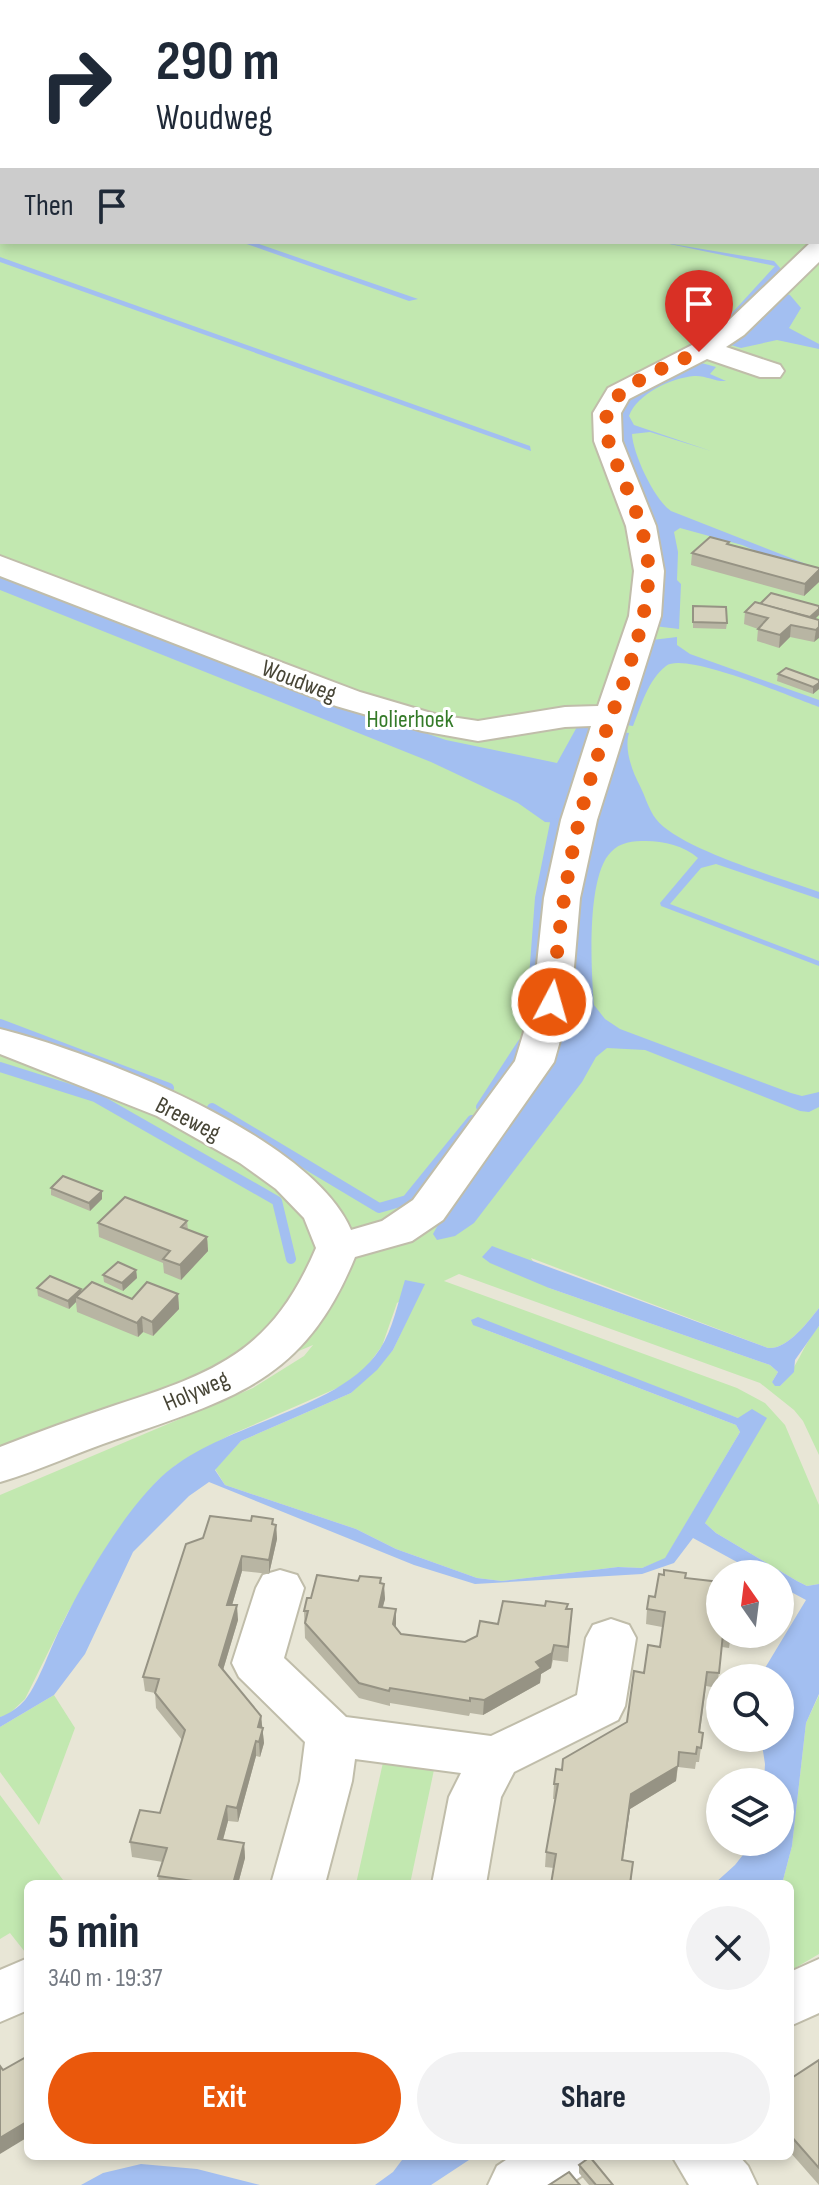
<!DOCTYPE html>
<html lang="en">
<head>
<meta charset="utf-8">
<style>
  :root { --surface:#fff; --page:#f2f2f3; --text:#1f2937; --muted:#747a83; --accent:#ea580c }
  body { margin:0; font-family:"Sofia Sans Condensed",sans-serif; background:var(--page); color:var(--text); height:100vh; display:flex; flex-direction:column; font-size:30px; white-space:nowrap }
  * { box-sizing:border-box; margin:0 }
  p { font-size:26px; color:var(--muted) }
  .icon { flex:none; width:44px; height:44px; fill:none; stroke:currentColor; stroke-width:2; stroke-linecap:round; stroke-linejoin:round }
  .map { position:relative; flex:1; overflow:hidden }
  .drawer { position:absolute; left:24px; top:1880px; width:770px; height:280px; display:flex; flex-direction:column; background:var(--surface); border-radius:12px; box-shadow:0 4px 12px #0003 }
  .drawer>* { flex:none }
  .top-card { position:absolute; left:0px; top:0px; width:820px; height:244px; box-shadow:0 4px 12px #0003; background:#fff; color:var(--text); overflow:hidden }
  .needle { width:52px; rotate:346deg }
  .fabs { position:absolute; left:706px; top:1560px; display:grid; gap:16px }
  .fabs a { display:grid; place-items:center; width:88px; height:88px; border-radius:50%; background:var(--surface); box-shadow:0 4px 12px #0003; font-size:40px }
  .pin { position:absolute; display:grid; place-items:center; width:68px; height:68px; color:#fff; margin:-82px -34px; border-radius:50% 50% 50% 0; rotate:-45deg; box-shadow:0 0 8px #0007 }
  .pin .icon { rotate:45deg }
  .me { position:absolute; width:88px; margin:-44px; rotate:6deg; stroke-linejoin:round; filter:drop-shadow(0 0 6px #0008) }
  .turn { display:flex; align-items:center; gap:28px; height:168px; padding:0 24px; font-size:36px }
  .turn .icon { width:104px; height:104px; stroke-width:2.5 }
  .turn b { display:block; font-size:56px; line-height:68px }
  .then { display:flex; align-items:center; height:76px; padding:0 24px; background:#0003; gap:16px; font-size:30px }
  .round { display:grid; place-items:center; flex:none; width:84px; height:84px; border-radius:42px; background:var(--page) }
  .overview { display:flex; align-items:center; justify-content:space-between; height:136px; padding:0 24px }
  h1 { font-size:48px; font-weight:700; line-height:60px }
  .cta { display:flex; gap:16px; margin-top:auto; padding:16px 24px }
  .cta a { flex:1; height:92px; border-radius:48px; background:var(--accent); color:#fff; font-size:32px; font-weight:700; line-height:92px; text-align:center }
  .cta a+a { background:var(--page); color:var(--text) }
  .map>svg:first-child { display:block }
  .residential { fill:#e8e6d6; fill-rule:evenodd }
  .green { fill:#c2e8b0; fill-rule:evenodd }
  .water { fill:#a3bff1 }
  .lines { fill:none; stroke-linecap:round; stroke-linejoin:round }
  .stream { stroke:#a3bff1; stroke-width:10 }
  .minor-casing { stroke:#c0bdaa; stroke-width:4 }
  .minor { fill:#fff; fill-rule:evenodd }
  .wall { fill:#b8b5a3 }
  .shaded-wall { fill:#969384 }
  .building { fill:#d6d2bd; stroke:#969384; stroke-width:2 }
  .route { stroke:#ea580c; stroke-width:14; stroke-dasharray:0 25.2 }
  .labels { text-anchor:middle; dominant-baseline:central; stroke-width:6; stroke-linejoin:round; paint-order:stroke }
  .street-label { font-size:24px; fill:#474536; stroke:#fff }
  .park-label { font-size:24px; fill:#347a28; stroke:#fff }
</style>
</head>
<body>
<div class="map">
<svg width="819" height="2185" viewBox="0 0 819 2185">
  <rect width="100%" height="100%" fill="#f4f3e8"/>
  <path class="residential" d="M819,1196V2185H0V1476L301,1349L462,1272ZM720,1574H780V1634H720ZM720,1678H780V1738H720ZM720,1782H780V1842H720ZM28,1884H790V2156H28Z"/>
  <g class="green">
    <path d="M0,0H819V1308C808,1322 787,1350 768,1348L531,1258L549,1288L770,1365L778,1372L772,1382L780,1386C797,1369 802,1346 819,1326V1455L803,1421L794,1410L760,1383L459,1274L444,1281L737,1388L765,1403L785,1425L819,1505V1584L807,1586L797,1581L716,1533L705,1523V1518L766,1418H738L473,1325L736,1425L740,1432L665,1559L642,1568L618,1567L502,1581L477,1578L396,1549L356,1529L225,1485L215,1469L241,1441L351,1393L393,1350L420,1292L397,1303L382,1346L365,1369L342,1386L230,1435L176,1465L157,1481L123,1524L68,1612L25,1699L8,1715L0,1717V1495L253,1388L304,1356L313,1345L0,1476ZM2,2H818V242H2Z"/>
    <path d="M54,1695L75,1728L39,1825L0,1772V1727Z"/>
    <path d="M819,1695V1954L790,1971V1884H782L792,1846L806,1723Z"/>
    <path d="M384,1758L435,1765L410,1884H356Z"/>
    <path d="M0,1795L66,1884H28V1950L25,1952L10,1933L0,1939Z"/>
  </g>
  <g class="water">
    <path d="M241,242H253L418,299L409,301Z"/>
    <path d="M660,242L774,261L781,269L733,320L694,343L732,313L775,266Z"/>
    <path d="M0,257L530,446L531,451L0,262Z"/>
    <path d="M784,293L790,295L801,308L789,328L819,344V349L777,340L741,348L727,344Z"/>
    <path d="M698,362L716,367L710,374L726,381C716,382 705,375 694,376C671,378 637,394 629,416L634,425L711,451L650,432L632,434C633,454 654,499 671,511L819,569L780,561L742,545L680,528L674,532L678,552L677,580L681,584L679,629L654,626L664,567L660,566L618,439V415L630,395Z"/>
    <path d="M0,575L351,708L446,740L557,763L578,725L587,723L590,727L589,737L561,823L545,822L518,803L431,762L0,590Z"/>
    <path d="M677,637V645L690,654L819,700V707C793,698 685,651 666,666C648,680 641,706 633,726L626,725L652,640Z"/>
    <path d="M622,732L629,733C624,749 632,771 640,786C645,796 649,810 656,819C679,849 781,878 819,892V899L716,864L701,868L670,904L819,961V966L661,906L660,903L698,858C684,846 664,841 646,841C633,841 620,842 611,852C586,876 591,971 594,1005L605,1019L620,1029L791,1093L802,1096L819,1092V1107L809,1112L800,1111L645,1050L607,1048L596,1057L582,1082L474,1223L455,1236L437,1240L433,1234L444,1214L534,1086L572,884Z"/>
    <path d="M492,1246L768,1348C787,1350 808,1322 819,1308V1326L795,1360L794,1372L780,1386H775L772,1382L778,1372L770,1365L549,1288L490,1263L482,1257Z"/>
    <path d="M405,1280L425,1284L393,1350L377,1370L351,1393L241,1441L215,1470L225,1485L356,1529L396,1549L477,1578L502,1581L618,1567L642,1568L665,1558L740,1432L736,1425L473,1325L471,1320L478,1317L738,1418L752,1409L767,1418L705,1523L716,1533L797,1581L807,1586L819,1584V1694L806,1723L792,1846L782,1884H714L735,1865L753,1842H780V1782H764L765,1764L761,1738H780V1678H759L806,1600L780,1586V1574H759L693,1538L674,1563L642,1574L475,1584L414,1565L209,1482L189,1496L133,1552L85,1654L54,1695L0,1727V1717C9,1714 19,1707 25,1700C40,1681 51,1645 63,1623C84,1579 123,1515 157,1481C215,1422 338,1414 380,1349C393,1329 398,1302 405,1280Z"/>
    <path d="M405,2156H475L431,2185H375L393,2172Z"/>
    <path d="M141,2164L197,2169L260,2185H81L103,2173Z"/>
  </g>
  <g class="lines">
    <g class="stream">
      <path d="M531,1017L540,898L555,823"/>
      <path d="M0,1024L169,1088"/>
      <path d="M0,1067L95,1097L277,1201L291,1259"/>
      <path d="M481,1107L522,1044"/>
      <path d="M212,1108L379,1208L407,1200L472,1120"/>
    </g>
    <g class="minor-casing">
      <g id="minor">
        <path d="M819,240V262L744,335L726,347L780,365L784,371L780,377H760L707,359L629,399L621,413L622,441L656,526L664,571L661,616L597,820L580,898L571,1002L554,1062L443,1220L412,1241L355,1257C305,1380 235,1398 120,1438C80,1451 41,1470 0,1482V1447C38,1432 77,1418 116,1405C217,1372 272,1351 316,1248L304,1218L276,1189L240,1163L157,1116L0,1054V1029C96,1053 311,1136 351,1230L382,1221L413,1200L515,1061L533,1002L544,898L561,820L591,726L565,727L478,741L422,731L336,706L0,576V556L360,692L438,715L478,721L565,707L598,706L629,616L634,571L626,526L594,441L593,413L608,388L696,343L726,323L810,243Z"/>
        <path d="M280,1570L297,1575L304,1588L284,1658L346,1717L491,1736L577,1695L586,1638L593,1625L611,1619L629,1625L636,1638L625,1706L618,1720L514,1772L501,1797L486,1884H432L449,1797L461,1773L355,1759L352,1781L325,1884H271L300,1781L305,1742L239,1677L232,1663L256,1588L263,1575Z"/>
        <path d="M28,1958V2010L0,2022V1970Z"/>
        <path d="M819,1959V2013L790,2026V1972Z"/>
        <path d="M512,2156H591L583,2175L568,2185H488L497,2166Z"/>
        <path d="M672,2156H739L748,2166L757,2185H689Z"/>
      </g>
    </g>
    <use href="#minor" class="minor"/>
  </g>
  <g class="wall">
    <path d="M729,544L819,568V582L804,596L691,565L692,553Z"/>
    <path d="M693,606L727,623L726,629L693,628Z"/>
    <path d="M745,612L819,615L814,619L819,620L814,642L790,637L779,648L757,641L758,629L744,624Z"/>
    <path d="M778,674L819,680V689L813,694L777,681Z"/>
    <path d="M51,1188L102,1199L90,1211L51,1195Z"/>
    <path d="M187,1221L188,1230L207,1237L208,1251L181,1280L164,1273L163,1263L99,1237L98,1223Z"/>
    <path d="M136,1270L137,1278L123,1291L104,1282L103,1275Z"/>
    <path d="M37,1288L81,1289V1292L132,1299L178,1294L179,1309L153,1336L143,1332L138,1337L77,1312L76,1302L69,1309L38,1296Z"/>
    <path d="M273,1524L276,1525L277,1539L269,1574L242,1571L232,1605L238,1620L223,1670L261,1716L264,1743L260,1757L256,1756L238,1822L228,1821L223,1840L244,1843L245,1858L238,1884H159L158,1876L163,1862L132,1857L130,1842L160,1813L182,1740L156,1708L155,1693L145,1691L143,1677L203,1538Z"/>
    <path d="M686,1578L720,1634H731L729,1648L722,1647L717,1688L706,1686L700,1732L703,1733L699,1762H696L695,1769L678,1767L676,1781L630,1809L623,1860L633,1862L631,1884H551L554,1868L545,1867L546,1852L555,1799H553L554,1784L562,1770L627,1722L644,1673L660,1647L662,1627L646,1624L647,1609L655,1597Z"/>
    <path d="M381,1583L385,1599L382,1608L396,1609V1627L401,1634L465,1642L498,1624L545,1606L568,1604L567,1609H572L568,1662L553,1660L551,1668L541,1674L540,1683L483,1715L470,1713L469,1716L390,1703V1706L359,1698L305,1638L304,1611L311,1598Z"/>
    <path d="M819,2060V2185L790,2152V2079Z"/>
    <path d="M579,2165L613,2185H589L579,2173Z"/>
  </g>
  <g class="shaded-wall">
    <path d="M819,570V582L804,596L805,584Z"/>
    <path d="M819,609V615L810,624V617Z"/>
    <path d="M791,625L790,637L779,648L780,635Z"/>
    <path d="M819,627V638L814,642L816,630Z"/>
    <path d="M819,683V689L813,694V687Z"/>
    <path d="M102,1191V1199L90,1211L89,1203Z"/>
    <path d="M207,1237L208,1251L181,1280L180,1265Z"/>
    <path d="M136,1270L137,1278L123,1291L122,1283Z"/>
    <path d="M81,1289L82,1296L76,1297V1302L69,1309L68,1301Z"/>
    <path d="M178,1294L179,1309L153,1336L152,1322Z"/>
    <path d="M142,1317L143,1332L138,1337L137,1323Z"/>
    <path d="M276,1525L277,1539L269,1574V1560Z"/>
    <path d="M242,1556V1571L228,1619L227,1605Z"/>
    <path d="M384,1584L385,1599L379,1622V1607Z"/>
    <path d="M237,1605L238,1620L220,1680L219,1665Z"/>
    <path d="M396,1609V1624L393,1639V1624Z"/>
    <path d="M554,1645L551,1668L541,1674L540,1683L483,1715L484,1700L536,1662Z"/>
    <path d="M261,1716L264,1743L260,1757L258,1727Z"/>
    <path d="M256,1741V1756L238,1822L237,1808Z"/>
    <path d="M679,1752L676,1781L630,1809L620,1875L631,1794Z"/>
    <path d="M227,1806L228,1821L219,1854L218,1839Z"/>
    <path d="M244,1843L245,1858L238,1884H233Z"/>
    <path d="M28,2121V2137L0,2154V2138Z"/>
  </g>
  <g class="building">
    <path d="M710,537L729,542L727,544L819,568V570L805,584L692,553Z"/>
    <path d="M771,593L819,606V609L810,617L760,604Z"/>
    <path d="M755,602L819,620V627L816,630L791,625L780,635L758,629L768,618L745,612Z"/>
    <path d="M693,606L726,607L727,623L693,622Z"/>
    <path d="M786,668L819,680V683L813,687L778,674Z"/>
    <path d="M63,1176L102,1191L89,1203L51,1188Z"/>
    <path d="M125,1197L187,1221L181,1227L207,1237L180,1265L163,1259L170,1251L98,1223Z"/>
    <path d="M118,1262L136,1270L122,1283L103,1275Z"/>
    <path d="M50,1276L81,1289L68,1301L37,1288Z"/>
    <path d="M92,1282L132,1299L147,1282L178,1294L152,1322L142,1317L137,1323L76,1297Z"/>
    <path d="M210,1516L251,1521L252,1516L273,1519L272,1524L276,1525L269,1560L242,1556L227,1605H237L219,1665L261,1716L258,1727L263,1728L259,1742L256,1741L237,1808L227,1806L218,1839L244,1843L233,1884H214L158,1876L167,1848L130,1842L140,1810L160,1813L185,1730L155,1693L159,1679L143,1677L186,1544L203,1538Z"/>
    <path d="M664,1570L686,1573L685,1578L720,1582V1634H723L719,1673L707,1672L699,1732L703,1733L701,1748L697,1747L696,1754L679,1752L678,1766L631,1794L622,1860L633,1862L630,1884H551L556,1854L546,1852L558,1784H554L556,1769L562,1770L563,1759L627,1722L634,1671L644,1673L648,1645L660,1647L665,1612L647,1609L649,1596L655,1597L659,1574L664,1575Z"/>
    <path d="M317,1575L358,1581L360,1576L381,1578L380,1583L384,1584L379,1607L396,1609L393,1624L401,1634L465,1642L477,1636L480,1621L498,1624L503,1601L545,1606L546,1601L568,1604L566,1609H572L568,1647L554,1645L552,1653L536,1662L541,1668L484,1700L470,1698V1701L390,1688L389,1691L359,1683L305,1623L308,1611H304L307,1598H311Z"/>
    <path d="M28,2056V2121L0,2138V2066L3,2070Z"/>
    <path d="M819,2060V2168L790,2135V2108L791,2107L790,2106V2079Z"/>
    <path d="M590,2157L613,2185H596L579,2165Z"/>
    <path d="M569,2172L580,2185H549Z"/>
  </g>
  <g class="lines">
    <path class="route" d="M552,1002C560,916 570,840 597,758C615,700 643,644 648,583C651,550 638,514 625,484C617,462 602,438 607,414C612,386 675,363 699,352"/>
  </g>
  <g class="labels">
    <g class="street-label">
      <text transform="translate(299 681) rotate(21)">Woudweg</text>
      <text transform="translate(188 1119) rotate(27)">Breeweg</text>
      <text transform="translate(196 1391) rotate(-23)">Holyweg</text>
    </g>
    <g class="park-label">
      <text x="410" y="719">Holierhoek</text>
    </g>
  </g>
</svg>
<div class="fabs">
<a><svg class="needle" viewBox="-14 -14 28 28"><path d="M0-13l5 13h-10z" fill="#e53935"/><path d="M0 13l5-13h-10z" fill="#747a83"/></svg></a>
<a><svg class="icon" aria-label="search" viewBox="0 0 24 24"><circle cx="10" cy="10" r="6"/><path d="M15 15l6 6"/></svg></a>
<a><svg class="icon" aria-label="layers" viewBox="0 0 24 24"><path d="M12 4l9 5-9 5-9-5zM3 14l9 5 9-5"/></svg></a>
</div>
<div class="pin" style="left:699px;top:352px;background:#d93025"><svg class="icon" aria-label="arrive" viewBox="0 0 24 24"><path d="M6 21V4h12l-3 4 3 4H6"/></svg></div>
<svg class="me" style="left:552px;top:1002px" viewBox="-20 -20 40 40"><circle r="17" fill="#ea580c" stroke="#fff" stroke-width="3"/><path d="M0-11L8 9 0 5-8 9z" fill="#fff"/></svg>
<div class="top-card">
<div class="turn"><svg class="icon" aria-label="right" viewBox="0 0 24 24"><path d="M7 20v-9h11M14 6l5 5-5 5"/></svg><div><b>290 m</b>Woudweg</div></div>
<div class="then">Then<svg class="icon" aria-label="arrive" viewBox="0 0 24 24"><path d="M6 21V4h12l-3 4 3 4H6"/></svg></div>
</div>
<section class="drawer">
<div class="overview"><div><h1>5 min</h1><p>340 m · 19:37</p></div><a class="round"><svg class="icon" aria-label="close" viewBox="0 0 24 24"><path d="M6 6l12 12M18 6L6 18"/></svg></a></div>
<div class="cta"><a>Exit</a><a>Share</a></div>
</section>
</div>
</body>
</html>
